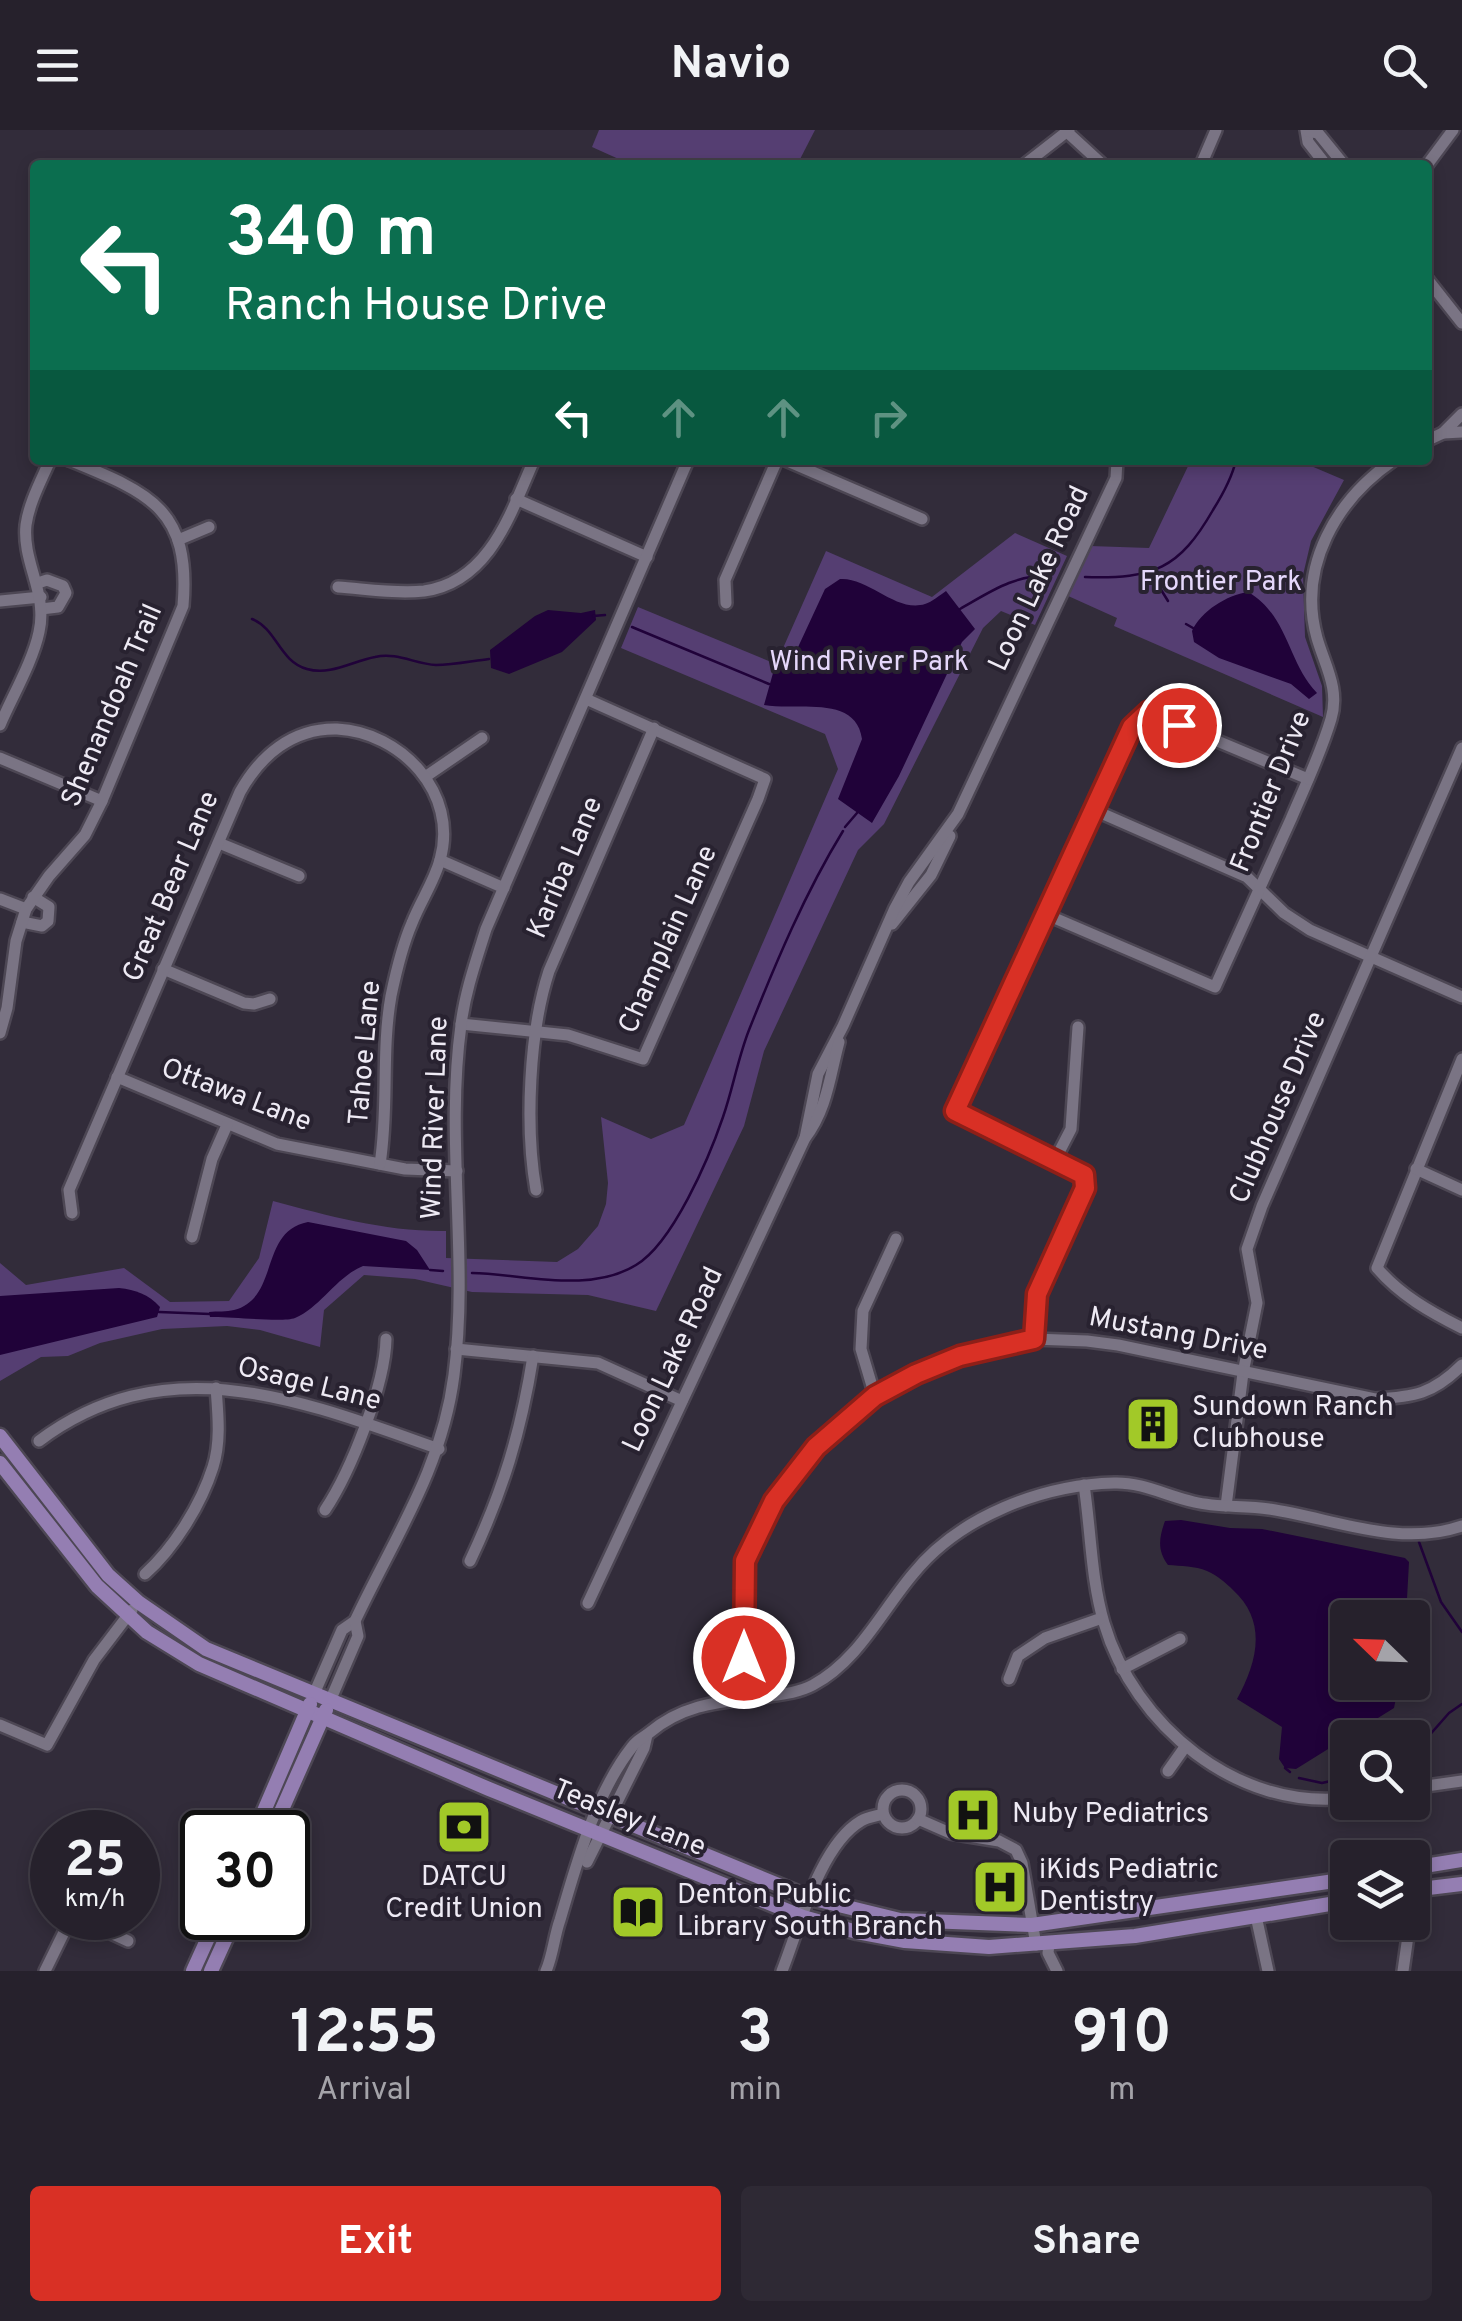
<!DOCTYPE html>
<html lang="en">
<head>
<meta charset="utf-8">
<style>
  :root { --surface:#26212c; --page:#2e2934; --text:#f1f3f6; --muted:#a4a3a9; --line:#423e48; --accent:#d93025 }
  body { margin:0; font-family:Overpass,sans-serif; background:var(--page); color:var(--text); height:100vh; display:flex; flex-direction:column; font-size:38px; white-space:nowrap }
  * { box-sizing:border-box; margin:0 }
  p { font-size:32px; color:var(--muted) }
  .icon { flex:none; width:55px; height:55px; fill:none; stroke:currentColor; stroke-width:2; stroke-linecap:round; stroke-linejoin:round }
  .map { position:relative; height:1841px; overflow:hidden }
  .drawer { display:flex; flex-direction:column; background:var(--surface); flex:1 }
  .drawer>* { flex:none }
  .hud { position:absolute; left:30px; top:30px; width:1402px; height:305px; border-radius:10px; box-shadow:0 5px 15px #0003,0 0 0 2px var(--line); background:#0b6e4f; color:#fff; overflow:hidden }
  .needle { width:65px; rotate:293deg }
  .controls { position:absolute; left:1330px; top:1470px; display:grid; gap:20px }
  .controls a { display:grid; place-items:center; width:100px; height:100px; border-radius:10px; background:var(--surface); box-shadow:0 5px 15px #0003,0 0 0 2px var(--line); font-size:50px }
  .speed { position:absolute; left:30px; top:1680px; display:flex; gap:20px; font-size:50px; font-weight:700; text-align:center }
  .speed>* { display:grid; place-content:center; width:130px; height:130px; border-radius:50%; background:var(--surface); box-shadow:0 5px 15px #0003,0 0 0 2px var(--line); line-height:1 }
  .speed small { font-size:25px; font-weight:400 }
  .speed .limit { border:5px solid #111; border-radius:15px; background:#fff; color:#111 }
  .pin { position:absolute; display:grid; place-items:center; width:85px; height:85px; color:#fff; margin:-42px; border:5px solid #fff; border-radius:50%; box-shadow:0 2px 10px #0007 }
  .me { position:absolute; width:110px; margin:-55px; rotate:0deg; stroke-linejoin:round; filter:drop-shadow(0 0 8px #0008) }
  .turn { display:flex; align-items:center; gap:35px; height:210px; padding:0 30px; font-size:45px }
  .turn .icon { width:130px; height:130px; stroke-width:2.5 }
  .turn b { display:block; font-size:70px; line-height:85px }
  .lanes { display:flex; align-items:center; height:95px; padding:0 30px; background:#0003; justify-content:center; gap:50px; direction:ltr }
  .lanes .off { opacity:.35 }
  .eta { display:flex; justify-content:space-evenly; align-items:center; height:170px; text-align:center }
  .eta b { font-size:60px; font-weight:700; line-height:70px }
  .button { display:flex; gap:20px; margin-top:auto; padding:20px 30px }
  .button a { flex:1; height:115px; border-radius:10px; background:var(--accent); color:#fff; font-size:40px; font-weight:700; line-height:115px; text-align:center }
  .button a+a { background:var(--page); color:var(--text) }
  header { display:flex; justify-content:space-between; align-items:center; height:130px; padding:0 30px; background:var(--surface); font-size:45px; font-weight:700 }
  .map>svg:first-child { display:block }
  .green { fill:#553e72 }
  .water { fill:#200239 }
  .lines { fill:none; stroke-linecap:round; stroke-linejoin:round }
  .stream { stroke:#200239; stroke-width:2.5 }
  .minor-casing { stroke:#4d4754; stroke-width:16 }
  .major-casing { stroke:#4d4754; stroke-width:19 }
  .minor { stroke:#7a7484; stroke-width:11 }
  .major { stroke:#947eb2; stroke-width:14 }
  .route-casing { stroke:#8d1f18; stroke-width:25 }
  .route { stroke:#d93025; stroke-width:18 }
  .labels { text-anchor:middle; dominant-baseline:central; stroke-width:8; stroke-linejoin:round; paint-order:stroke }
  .street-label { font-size:28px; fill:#eeeaf4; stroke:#282230 }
  .park-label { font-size:28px; fill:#e5d7fb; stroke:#282230 }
  .poi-label { font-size:28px; fill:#eeeaf4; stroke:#282230; text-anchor:start }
</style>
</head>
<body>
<header><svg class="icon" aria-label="menu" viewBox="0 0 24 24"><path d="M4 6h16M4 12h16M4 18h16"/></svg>Navio<svg class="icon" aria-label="search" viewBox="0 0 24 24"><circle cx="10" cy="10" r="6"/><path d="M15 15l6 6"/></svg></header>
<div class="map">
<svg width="1462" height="1841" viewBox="0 0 1462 1841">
  <rect width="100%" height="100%" fill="#322c3a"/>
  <g class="green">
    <path d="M599,0H815L797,35H632L592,17Z"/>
    <path d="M1191,330H1297L1344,350L1311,411L1303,445L1305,507L1322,556L1323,587L1114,496L1117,488L1066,465L1090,416L1149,418Z"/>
    <path d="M1015,403L1067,426L1035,495L1001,481L983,498L884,694L858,720L764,921L744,996L656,1181L588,1165L472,1162L415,1149L364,1145L324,1180L320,1217L260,1200L227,1196L162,1199L100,1213L68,1226L41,1227L0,1251V1133L26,1155L124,1138L170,1172L229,1171L259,1128L273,1071C329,1086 387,1102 446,1101V1128L557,1132L578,1119L598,1096L606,1074L608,1053L601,987L651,1009L684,995L838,639L825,604L621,518L638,477L776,534L826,421L932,467Z"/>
  </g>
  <g class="water">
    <path d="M840,449C869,447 896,483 925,474C932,472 940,465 946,461L975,499L962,512L899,646L872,693L838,669L862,609C856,564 796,581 764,575L775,536L793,528L825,459Z"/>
    <path d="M1248,462C1289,486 1287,532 1317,563L1309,569L1291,554L1219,528L1194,512L1192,501C1201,481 1227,465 1248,462Z"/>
    <path d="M548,480L581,483L595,480L596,490L562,522L509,544L491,538L490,520L535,486Z"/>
    <path d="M308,1092L406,1111L417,1120L430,1140L363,1136C336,1147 321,1177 295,1188C282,1193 228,1186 210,1187L209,1182C217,1181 227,1182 234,1180C280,1168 259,1101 308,1092Z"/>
    <path d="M119,1158C136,1160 148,1164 160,1177L157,1187L0,1225V1166Z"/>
    <path d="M1181,1390L1230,1398L1262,1399L1405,1428L1409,1432L1406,1487L1348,1488V1552L1399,1553L1394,1578L1296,1639L1285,1638L1279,1629L1282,1597L1237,1569C1257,1532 1268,1492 1233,1460C1226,1453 1217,1445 1207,1441C1195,1436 1181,1436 1168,1435C1157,1420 1159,1408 1165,1391Z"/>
  </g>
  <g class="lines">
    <g class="stream">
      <path d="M1157,441L1155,450L1168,471"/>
      <path d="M1085,447C1154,449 1179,439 1213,380C1223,364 1232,348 1236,330"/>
      <path d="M960,479C990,462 1015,444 1051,446"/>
      <path d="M593,486L605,485"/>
      <path d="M252,489C277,499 279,531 307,539C330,546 353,531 375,527C397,522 415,534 436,535C453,535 472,531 489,529"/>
      <path d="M1186,494L1193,498"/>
      <path d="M632,497L769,554"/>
      <path d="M845,697L857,683"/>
      <path d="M430,1140L443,1141"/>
      <path d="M472,1143C524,1144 589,1164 636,1135C673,1113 709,1028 723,987C733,958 738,928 749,900C776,832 805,763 843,701"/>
      <path d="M159,1182L210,1184"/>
      <path d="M1419,1412L1441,1472L1462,1502"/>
      <path d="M1412,1625L1449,1583L1462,1574"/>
      <path d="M1285,1638L1290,1642"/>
      <path d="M1299,1648L1322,1653L1348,1647"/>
    </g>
    <g class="minor-casing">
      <g id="minor">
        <path d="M1306,0L1308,12L1326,35"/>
        <path d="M1307,1L1318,3L1344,35"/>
        <path d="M1067,2L1103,35"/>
        <path d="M1024,35L1069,0"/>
        <path d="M1201,35L1216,0"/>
        <path d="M1427,35L1453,0"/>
        <path d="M1428,150L1462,193"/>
        <path d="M1443,303L1462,284"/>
        <path d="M1428,310L1443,303L1462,302"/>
        <path d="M785,330L922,389"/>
        <path d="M516,369L647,427"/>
        <path d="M178,410L209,397"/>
        <path d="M38,453L47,450L63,456L66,463L58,477L41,479"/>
        <path d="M338,457C366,459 396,464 424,461C490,452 511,382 534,330"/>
        <path d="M0,471L41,467"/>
        <path d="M726,473L725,450L777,330"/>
        <path d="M0,595C12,567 33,531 39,502C48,463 22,432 26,395C29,373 41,351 50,330"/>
        <path d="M0,628L102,671"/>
        <path d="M425,647L482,608"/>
        <path d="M1094,680L1247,747L1284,783L1310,800L1462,867"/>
        <path d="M219,713L299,746"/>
        <path d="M440,730L504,758"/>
        <path d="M0,769L26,779"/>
        <path d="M1045,784L1215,857C1240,801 1266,745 1291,689C1305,656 1321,623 1331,589C1340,559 1325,536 1317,508C1297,436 1337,369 1394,330"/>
        <path d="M22,792L42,796L48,791L49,777L33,767"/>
        <path d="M892,794L931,745L950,706"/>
        <path d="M163,839L244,873L254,874L270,869"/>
        <path d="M461,894L568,905L643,929L758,669L765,649L586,569"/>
        <path d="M0,903L7,878L16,811L26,779L49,746L85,705L102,671L183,476C191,379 150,363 69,330"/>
        <path d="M1462,929L1377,1138C1400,1165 1430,1182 1462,1198"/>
        <path d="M117,947L277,1014L405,1039L457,1041"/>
        <path d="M805,1008L818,944L843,896L895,778L909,752L958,684L1116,348L1117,330"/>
        <path d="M1055,1030L1071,999L1078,897"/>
        <path d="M1416,1039L1462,1060"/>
        <path d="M536,1060C525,997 529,902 549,841L654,598"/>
        <path d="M72,1083L69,1060L240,662C260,626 292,598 337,599C401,602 459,663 440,730C434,752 420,772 412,793C402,816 396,842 391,866C381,922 389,978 380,1034"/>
        <path d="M192,1107L212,1029L227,995"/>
        <path d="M1034,1209L1037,1164L1085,1059L1084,1045L955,981L1132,597L1148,582L1308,649"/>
        <path d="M456,1219L598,1233L682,1271"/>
        <path d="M875,1266L861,1219L863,1181L896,1109"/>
        <path d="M39,1311C167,1215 303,1271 439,1319"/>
        <path d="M1084,1355C1091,1401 1091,1449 1104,1493C1134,1595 1237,1681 1348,1668"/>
        <path d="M1226,1376L1243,1243L1257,1173L1247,1119L1262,1076L1462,618"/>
        <path d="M325,1380C351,1341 385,1255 386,1209"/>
        <path d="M470,1431C503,1361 521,1302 533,1226"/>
        <path d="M145,1444C174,1418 201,1375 213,1337C221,1312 218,1284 216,1258"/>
        <path d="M588,1473L805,1008C827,980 830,945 839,912"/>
        <path d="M1122,1539L1180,1509"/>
        <path d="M1009,1549L1018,1526L1045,1508L1102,1488"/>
        <path d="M314,1564L342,1500L355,1491C394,1408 442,1339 454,1245C469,1129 445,1011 461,895C465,862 476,831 486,799L688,330"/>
        <path d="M744,1569L745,1431L774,1371L816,1317L875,1266L960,1225L1034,1209L1087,1211L1118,1215L1375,1269C1414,1267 1433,1264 1462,1235"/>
        <path d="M330,1571L358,1506L355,1491"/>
        <path d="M0,1595L47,1615L94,1530L132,1480"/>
        <path d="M1168,1641L1185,1617"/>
        <path d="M1412,1658L1462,1651"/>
        <circle cx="902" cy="1679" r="19"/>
        <path d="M918,1689L950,1703L999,1711L1016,1720L1022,1733L1036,1815"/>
        <path d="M587,1732L644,1618L647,1605"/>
        <path d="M1412,1779L1413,1760"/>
        <path d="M1256,1786L1268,1841"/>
        <path d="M78,1788L128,1811"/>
        <path d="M1049,1814L1048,1823L1057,1841"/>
        <path d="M45,1841L71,1788"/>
        <path d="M546,1841C553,1825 554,1807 560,1790C577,1733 595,1664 632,1617C637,1610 643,1608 649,1603C686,1572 724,1572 769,1566C784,1564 800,1562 813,1555C858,1531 881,1482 913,1444C959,1387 1041,1355 1114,1353C1142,1352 1167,1366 1194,1372C1218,1378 1244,1375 1269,1379C1332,1388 1398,1418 1462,1396"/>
        <path d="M782,1841C799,1798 820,1715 861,1691C867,1687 876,1686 883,1684"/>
        <path d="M1403,1841L1410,1792"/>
      </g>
    </g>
    <g class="major-casing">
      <g id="major">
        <path d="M0,1306L108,1445L138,1472L206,1519L810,1768L900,1790L1032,1795L1348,1749"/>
        <path d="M0,1333L97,1456L147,1502L199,1534L489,1659L803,1787L857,1802L905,1811L989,1817L1135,1806L1348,1771"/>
        <path d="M255,1702L310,1574"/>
        <path d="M272,1702L326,1580"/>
        <path d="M1412,1738L1462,1730"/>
        <path d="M1412,1760L1462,1754"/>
        <path d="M193,1841L217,1788"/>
        <path d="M211,1841L235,1788"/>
      </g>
    </g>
    <use href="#minor" class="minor"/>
    <use href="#major" class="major"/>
  </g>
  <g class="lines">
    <g class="route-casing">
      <path id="route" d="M744,1528L745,1431L774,1371L816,1317L875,1266L916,1244L960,1226L1034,1209L1037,1164L1085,1058L1084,1045L955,981L1132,597L1148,582L1179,595"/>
    </g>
    <use href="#route" class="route"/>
  </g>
  <defs>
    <g id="building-square" transform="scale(2.875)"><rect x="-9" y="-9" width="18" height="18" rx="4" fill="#a2c928" stroke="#282230"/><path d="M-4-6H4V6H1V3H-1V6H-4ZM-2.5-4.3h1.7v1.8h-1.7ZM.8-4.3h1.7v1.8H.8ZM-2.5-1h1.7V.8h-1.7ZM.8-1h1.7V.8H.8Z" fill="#111"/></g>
    <g id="hospital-square" transform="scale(2.875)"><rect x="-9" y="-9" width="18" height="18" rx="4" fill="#a2c928" stroke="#282230"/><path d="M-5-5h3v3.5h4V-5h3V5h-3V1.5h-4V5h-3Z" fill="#111"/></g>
    <g id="bank-square" transform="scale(2.875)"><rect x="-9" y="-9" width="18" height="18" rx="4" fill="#a2c928" stroke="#282230"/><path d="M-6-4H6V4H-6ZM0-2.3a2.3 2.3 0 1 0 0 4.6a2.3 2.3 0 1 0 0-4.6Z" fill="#111"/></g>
    <g id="library-square" transform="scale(2.875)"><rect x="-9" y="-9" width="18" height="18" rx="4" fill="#a2c928" stroke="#282230"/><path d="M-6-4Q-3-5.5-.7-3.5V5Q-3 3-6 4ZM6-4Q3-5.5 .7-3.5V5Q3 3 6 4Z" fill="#111"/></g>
  </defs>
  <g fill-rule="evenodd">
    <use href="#building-square" x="1153" y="1294"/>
    <use href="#hospital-square" x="973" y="1685"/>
    <use href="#bank-square" x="464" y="1697"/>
    <use href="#hospital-square" x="1000" y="1757"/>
    <use href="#library-square" x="638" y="1782"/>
  </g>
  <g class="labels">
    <g class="street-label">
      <text transform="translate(1040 449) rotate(-65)">Loon Lake Road</text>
      <text transform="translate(113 576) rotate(-67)">Shenandoah Trail</text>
      <text transform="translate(1272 662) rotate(-68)">Frontier Drive</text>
      <text transform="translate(566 738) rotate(-67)">Kariba Lane</text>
      <text transform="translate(172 757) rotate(-67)">Great Bear Lane</text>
      <text transform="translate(669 810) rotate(-66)">Champlain Lane</text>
      <text transform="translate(366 923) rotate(-85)">Tahoe Lane</text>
      <text transform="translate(236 966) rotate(21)">Ottawa Lane</text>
      <text transform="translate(1279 978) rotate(-67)">Clubhouse Drive</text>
      <text transform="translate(436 988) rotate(-88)">Wind River Lane</text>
      <text transform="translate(1178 1205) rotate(11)">Mustang Drive</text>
      <text transform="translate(674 1230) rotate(-65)">Loon Lake Road</text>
      <text transform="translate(309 1255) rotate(14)">Osage Lane</text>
      <text transform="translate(629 1689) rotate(22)">Teasley Lane</text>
    </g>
    <g class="park-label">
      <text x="1221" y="453">Frontier Park</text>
      <text x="869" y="533">Wind River Park</text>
    </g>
    <g class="poi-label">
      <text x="1192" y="1278">Sundown Ranch<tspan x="1192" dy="32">Clubhouse</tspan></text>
      <text x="1012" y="1685">Nuby Pediatrics</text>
      <text x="1039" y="1741">iKids Pediatric<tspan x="1039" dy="32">Dentistry</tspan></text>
      <text x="464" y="1748" text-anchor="middle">DATCU<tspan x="464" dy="32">Credit Union</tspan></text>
      <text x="677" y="1766">Denton Public<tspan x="677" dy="32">Library South Branch</tspan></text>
    </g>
  </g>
</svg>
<div class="controls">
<a><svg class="needle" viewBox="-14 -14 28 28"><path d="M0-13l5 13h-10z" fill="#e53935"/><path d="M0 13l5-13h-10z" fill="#a4a3a9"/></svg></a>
<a><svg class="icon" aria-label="search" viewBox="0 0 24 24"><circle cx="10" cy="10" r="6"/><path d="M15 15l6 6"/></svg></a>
<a><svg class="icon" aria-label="layers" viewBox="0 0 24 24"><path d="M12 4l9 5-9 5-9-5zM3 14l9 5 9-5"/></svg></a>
</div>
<div class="speed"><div>25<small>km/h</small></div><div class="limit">30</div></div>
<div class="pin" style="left:1179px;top:595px;background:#d93025"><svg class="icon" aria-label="arrive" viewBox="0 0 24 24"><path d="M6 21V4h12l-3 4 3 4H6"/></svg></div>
<svg class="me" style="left:744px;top:1528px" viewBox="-20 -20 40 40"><circle r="17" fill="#d93025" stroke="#fff" stroke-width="3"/><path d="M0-11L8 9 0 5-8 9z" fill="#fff"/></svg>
<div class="hud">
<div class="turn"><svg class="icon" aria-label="left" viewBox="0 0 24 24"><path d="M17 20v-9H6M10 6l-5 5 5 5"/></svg><div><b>340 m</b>Ranch House Drive</div></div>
<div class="lanes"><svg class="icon" aria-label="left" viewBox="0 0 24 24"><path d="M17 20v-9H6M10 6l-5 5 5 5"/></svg><svg class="icon off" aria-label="ahead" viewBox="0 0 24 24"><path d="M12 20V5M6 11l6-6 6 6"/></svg><svg class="icon off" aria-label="ahead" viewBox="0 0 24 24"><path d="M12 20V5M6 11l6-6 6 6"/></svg><svg class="icon off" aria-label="right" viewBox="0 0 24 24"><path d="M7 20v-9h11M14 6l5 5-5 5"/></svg></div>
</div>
</div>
<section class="drawer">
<div class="eta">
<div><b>12:55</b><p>Arrival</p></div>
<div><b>3</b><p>min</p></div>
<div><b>910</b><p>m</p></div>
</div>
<div class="button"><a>Exit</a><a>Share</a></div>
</section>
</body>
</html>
